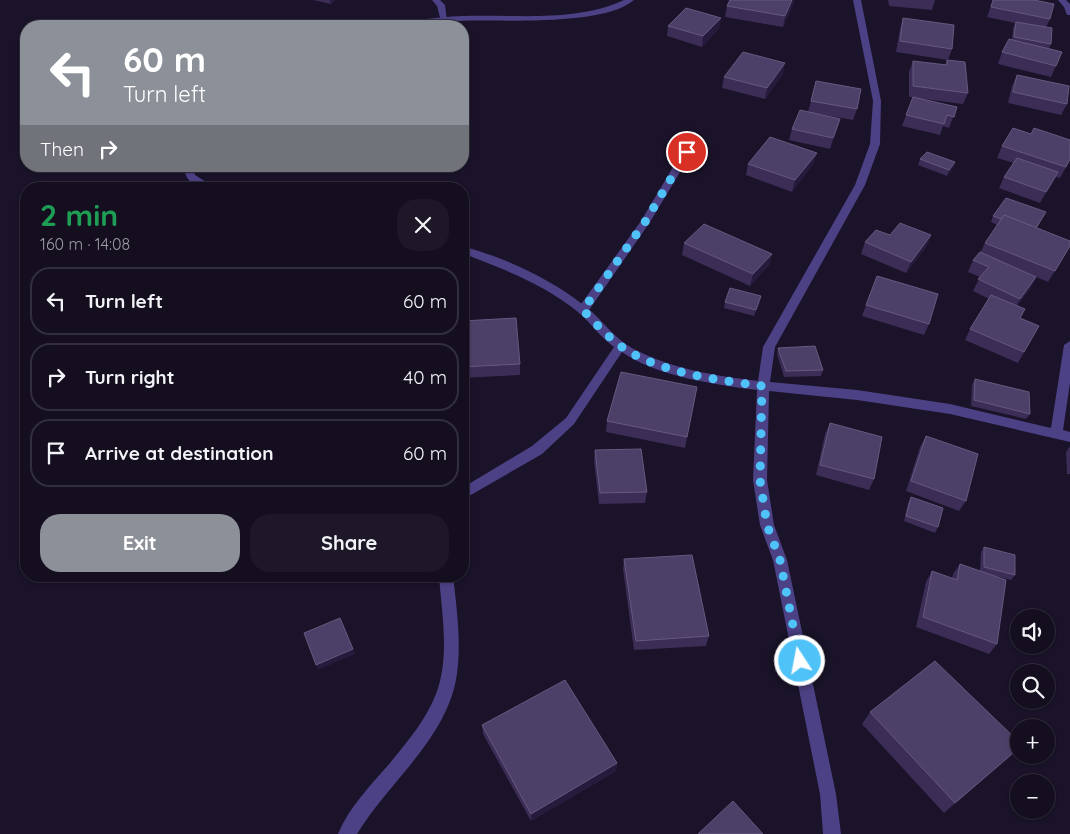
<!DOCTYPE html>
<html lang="en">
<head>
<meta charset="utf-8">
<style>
  :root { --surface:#140e1f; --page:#1d1728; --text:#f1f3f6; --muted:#9d9ca4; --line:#332e3d; --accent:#8c9099 }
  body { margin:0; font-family:Quicksand,sans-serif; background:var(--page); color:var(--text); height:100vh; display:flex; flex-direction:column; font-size:19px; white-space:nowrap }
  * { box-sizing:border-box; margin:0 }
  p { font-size:16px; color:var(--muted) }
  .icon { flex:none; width:28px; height:28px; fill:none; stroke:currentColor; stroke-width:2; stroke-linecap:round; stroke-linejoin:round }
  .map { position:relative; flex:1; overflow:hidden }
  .sheet { position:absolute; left:20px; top:182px; width:449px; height:400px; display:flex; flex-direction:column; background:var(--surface); border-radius:20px; box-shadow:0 1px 4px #0004,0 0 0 1px var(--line) }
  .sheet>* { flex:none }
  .hud { position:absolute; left:20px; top:20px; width:449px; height:152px; border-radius:20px; box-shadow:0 1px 4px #0004,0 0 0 1px var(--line); background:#8c9099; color:#fff; overflow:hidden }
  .controls { position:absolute; left:1010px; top:609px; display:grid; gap:10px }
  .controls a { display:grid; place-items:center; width:45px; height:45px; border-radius:50%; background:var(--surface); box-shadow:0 1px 4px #0004,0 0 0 1px var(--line); font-size:25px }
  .pin { position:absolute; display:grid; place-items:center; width:42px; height:42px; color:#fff; margin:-21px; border:2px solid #fff; border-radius:50%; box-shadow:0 1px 5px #0007 }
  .me { position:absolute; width:55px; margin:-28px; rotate:349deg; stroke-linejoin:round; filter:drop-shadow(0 0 4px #0008) }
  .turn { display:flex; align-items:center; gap:18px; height:105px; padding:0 20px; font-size:22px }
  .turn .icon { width:65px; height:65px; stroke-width:2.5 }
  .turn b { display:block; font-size:35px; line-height:42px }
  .then { display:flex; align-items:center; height:48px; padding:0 20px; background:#0003; gap:10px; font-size:19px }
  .round { display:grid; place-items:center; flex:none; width:52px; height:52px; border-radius:20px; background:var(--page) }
  .summary { display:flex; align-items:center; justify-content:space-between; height:85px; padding:0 20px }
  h1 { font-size:30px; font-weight:700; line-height:38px; color:#1e9e55 }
  .cta { display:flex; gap:10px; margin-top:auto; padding:10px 20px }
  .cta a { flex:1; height:58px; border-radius:20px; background:var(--accent); color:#fff; font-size:20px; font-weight:700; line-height:58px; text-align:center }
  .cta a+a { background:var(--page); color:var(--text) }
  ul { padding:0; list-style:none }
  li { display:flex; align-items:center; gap:15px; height:68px; margin:0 10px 8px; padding:0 10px; border:2px solid var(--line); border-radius:20px }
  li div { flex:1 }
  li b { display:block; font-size:19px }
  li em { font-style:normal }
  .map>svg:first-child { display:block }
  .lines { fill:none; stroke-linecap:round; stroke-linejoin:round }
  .lane { fill:#4d4185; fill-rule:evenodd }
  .street { fill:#4d4185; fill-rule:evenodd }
  .wall { fill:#3b2d56 }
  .shaded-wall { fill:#261b3c }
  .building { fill:#4d4068; stroke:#65597f }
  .route { stroke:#4fc3f7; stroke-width:9; stroke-dasharray:0 16.2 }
</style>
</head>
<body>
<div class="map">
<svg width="1070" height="834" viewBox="0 0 1070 834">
  <rect width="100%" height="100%" fill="#1a1329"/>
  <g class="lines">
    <g class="lane">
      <path d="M432,0H440L445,5L447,21H441L437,6Z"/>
      <path d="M687,149L692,152L650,222L587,313H579L577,310L579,307L641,221L682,152Z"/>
    </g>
    <g class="street">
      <path d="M624,0H634C603,27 499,19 458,21C433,22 407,28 382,26L386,24C411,21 436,17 462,16C515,14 574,23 624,0Z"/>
      <path d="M853,0H861L881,101L880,144L865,185L775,347L770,382L857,390L950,404L1051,428L1064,345L1070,341V383L1063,430L1070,432V442L950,414L857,400L769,391L767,480L774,525L787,560L836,794L841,834H823L820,794L773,560L760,525L753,480L757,390C717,385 655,376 622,352L574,424L542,454L462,500V488L532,446L566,418L614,347C600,337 591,323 578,312C544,284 503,269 462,253V246C506,258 549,278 585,306C604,321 616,342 640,352C677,370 718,376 758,381L763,347L855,185L870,144L873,101Z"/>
      <path d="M1058,0H1066L1070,4V15H1067L1064,7Z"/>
      <path d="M183,166H193L195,175L217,189C199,189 187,186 183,166Z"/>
      <path d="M439,576H453C457,610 462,646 456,680C444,741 388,783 357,834H338C349,807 371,785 390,763C407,742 426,720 436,694C450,658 442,614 439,576Z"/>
    </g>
  </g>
  <g class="wall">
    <path d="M313,0H335L331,4Z"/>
    <path d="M730,0H794L793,5L783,27L725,17L727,6Z"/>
    <path d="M888,0H935L932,10L889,6Z"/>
    <path d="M993,0L1050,19L1046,27L1051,44L1049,48L1062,52L1051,77L998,64L1002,52L1012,39L1013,28L1015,23L987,17Z"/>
    <path d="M721,18L719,28L702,47L667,36L668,26Z"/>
    <path d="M903,18L952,49L948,60L896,52L900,29Z"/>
    <path d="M947,60L968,93L963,104L916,98L957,107L949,128L943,126L940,135L902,126L913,97H909V72L913,61L945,65Z"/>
    <path d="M783,74L765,99L722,88L724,77Z"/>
    <path d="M1017,75L1067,104L1061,115L1008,103L1012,86Z"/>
    <path d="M816,81L857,109L853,120L817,114L840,119L837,130L830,149L789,140L792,129L808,112Z"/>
    <path d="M1002,146L1070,160L1060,178L1056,177L1040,203L999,188L1004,177L1014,163L997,158Z"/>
    <path d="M817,153L813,164L792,192L746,175L748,164Z"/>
    <path d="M920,159L955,162L953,168L947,176L918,165Z"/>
    <path d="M1046,212L1037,228L1066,253L1048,282L1027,273L1036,277L1030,289L1017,306L1020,318L1039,326L1018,363L965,340L970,329L989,299L973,291L980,277L968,272L973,260L980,253L985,243L997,225L991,222L993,216Z"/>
    <path d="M931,235L926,247L906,273L861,254L865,242Z"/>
    <path d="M684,243L772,254L769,265L750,286L682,255Z"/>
    <path d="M877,276L929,324L924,335L862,316Z"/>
    <path d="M725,302H759L754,316L724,308Z"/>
    <path d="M462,321L520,364V375L462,378Z"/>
    <path d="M778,348L823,370L821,376L784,377L777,354Z"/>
    <path d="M975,379L1030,414L1026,419L971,406L972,385Z"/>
    <path d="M697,387L685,448L606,432L607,421Z"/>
    <path d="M830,423L874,479L869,490L816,475L825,434Z"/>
    <path d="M926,436L966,501L959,511L906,491L920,447Z"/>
    <path d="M1070,446V474H1067L1066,452Z"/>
    <path d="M595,450L647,492L645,503L599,504L594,461Z"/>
    <path d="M911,497L938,527L935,533L904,521L908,503Z"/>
    <path d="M984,547L1015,575L1011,580L996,576L997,644L989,654L916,627L926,582L932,571L952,578L953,574L960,564L980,571L981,552Z"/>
    <path d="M624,559L709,636L706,646L634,650L623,569Z"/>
    <path d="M870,712L1009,757L944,813L862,724Z"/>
    <path d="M482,725L617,763L616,771L531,821L483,734Z"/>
  </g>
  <g class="shaded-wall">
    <path d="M330,0H335L331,4Z"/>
    <path d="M792,0H794L793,5L783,27L785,16Z"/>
    <path d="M721,18L719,28L702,47L703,36Z"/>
    <path d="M785,63L783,74L765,99L767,88Z"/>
    <path d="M840,119L837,130L830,149L833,138Z"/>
    <path d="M817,153L813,164L792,192L795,180Z"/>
    <path d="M955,162L953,168L947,176L949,170Z"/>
    <path d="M1058,172L1052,184L1040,203L1046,192Z"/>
    <path d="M931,235L926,247L906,273L911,262Z"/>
    <path d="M772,254L769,265L750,286L753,274Z"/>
    <path d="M1036,277L1030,289L1014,310L1020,299Z"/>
    <path d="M353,649L355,654L318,670L316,665Z"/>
    <path d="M1019,748L1009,757L944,813L955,803Z"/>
    <path d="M617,763L616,771L531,821V814Z"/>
  </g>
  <g class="building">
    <path d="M730,0H792L785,16L727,6Z"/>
    <path d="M993,0H1034L1054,4L1050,19L991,7Z"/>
    <path d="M686,8L721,18L703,36L668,26Z"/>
    <path d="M903,18L954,25L952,49L900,41Z"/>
    <path d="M1016,22L1052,28L1051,44L1014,37Z"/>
    <path d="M1009,39L1062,52L1056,66L1002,52Z"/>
    <path d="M743,52L785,63L767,88L724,77Z"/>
    <path d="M947,60L965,62L968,93L913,86V61L947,65Z"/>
    <path d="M1017,75L1069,86L1067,104L1013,92Z"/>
    <path d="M816,81L861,89L857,109L811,101Z"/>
    <path d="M913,97L957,107L954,117L947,115L944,124L906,115Z"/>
    <path d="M800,110L840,119L833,138L792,129Z"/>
    <path d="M1013,128L1031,134L1034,128L1070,140V159L1066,167L1002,146Z"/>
    <path d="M770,137L817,153L795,180L748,164Z"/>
    <path d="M927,152L955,162L949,170L920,159Z"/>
    <path d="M1017,158L1058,172L1046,192L1004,177Z"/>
    <path d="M1006,198L1046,212L1036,228L1004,215L1001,219L993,216Z"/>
    <path d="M1004,215L1070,241V246L1055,271L985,243Z"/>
    <path d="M900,223L931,235L911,262L865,242L876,230L890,235Z"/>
    <path d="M704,224L772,254L753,274L684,243Z"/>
    <path d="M980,252L1036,277L1020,299L978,279L989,267L973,260Z"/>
    <path d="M877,276L938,294L929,324L866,305Z"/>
    <path d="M730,288L761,296L756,310L725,302Z"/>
    <path d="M991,295L1025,309L1020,318L1039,326L1024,352L970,329Z"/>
    <path d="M516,318L520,364L462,367V321Z"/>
    <path d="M815,346L823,370L786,371L778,348Z"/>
    <path d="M621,372L697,387L687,437L607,421Z"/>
    <path d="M975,379L1029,392L1030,414L974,400Z"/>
    <path d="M830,423L882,437L874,479L820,465Z"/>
    <path d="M926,436L978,454L966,501L911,481Z"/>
    <path d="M641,449L647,492L600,493L595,450Z"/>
    <path d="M911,497L943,508L938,527L906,516Z"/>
    <path d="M984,547L1015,555V575L984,567Z"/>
    <path d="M692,555L709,636L636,641L624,559Z"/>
    <path d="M960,564L1006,580L997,644L923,617L932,571L957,580Z"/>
    <path d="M340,618L353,649L316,665L304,633Z"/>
    <path d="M935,661L1019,742V748L955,803L870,712Z"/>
    <path d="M565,680L617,763L531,814L482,725Z"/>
    <path d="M733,801L763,834H698Z"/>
  </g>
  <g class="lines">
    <path class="route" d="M687,152L645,222L583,310C598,326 615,345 635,355C674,375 720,380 762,386L760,480L767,525L780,560L800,661"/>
  </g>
</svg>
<div class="controls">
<a><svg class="icon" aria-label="sound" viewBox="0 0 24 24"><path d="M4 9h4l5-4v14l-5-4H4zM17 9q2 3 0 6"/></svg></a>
<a><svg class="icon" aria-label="search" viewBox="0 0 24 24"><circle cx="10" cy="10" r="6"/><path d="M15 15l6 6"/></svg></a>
<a>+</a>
<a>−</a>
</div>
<div class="pin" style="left:687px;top:152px;background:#d93025"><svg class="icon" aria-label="arrive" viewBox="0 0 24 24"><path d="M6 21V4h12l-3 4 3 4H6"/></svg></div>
<svg class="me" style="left:800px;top:661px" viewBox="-20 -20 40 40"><circle r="17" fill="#4fc3f7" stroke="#fff" stroke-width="3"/><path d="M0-11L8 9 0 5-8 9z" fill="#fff"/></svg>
<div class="hud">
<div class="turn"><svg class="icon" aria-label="left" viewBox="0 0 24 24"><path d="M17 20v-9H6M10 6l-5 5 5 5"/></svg><div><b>60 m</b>Turn left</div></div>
<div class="then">Then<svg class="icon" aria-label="right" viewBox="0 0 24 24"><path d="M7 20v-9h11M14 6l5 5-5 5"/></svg></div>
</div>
<section class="sheet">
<div class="summary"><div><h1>2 min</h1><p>160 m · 14:08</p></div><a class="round"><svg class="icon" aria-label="close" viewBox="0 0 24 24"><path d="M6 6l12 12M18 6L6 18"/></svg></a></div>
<ul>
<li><svg class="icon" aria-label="left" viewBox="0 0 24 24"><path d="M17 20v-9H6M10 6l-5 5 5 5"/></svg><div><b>Turn left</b></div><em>60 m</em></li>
<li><svg class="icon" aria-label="right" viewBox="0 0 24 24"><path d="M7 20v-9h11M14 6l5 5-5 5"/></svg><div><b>Turn right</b></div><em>40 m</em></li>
<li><svg class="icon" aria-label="arrive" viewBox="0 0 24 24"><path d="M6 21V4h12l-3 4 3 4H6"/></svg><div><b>Arrive at destination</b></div><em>60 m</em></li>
</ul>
<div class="cta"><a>Exit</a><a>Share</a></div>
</section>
</div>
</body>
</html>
